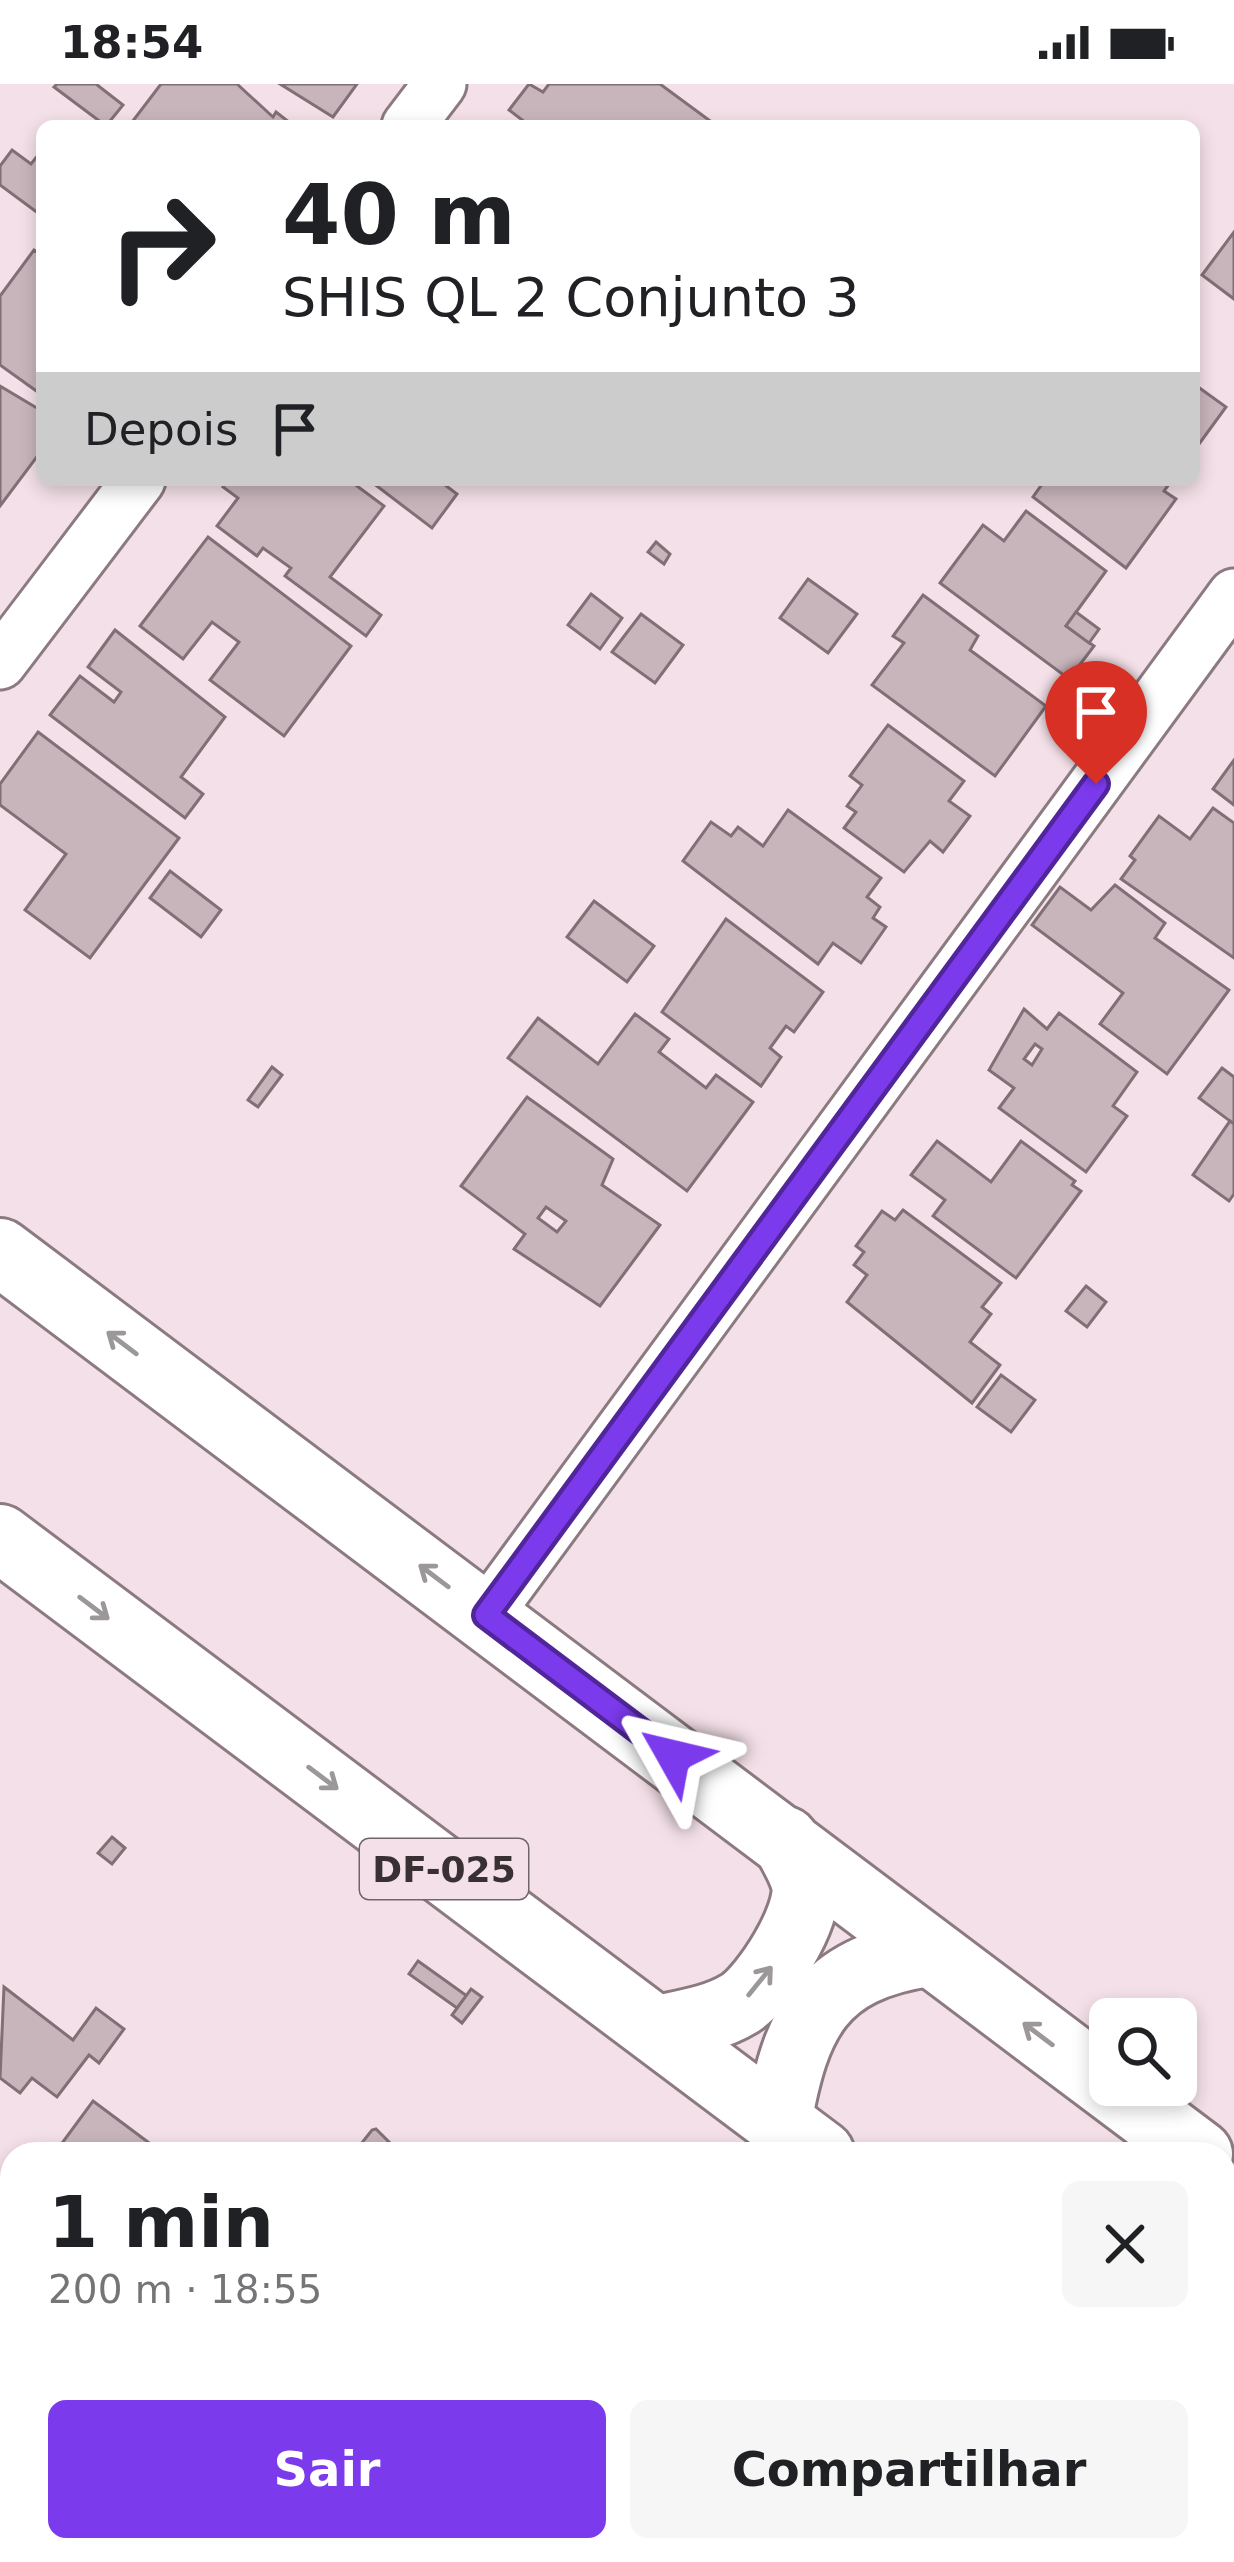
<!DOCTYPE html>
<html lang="pt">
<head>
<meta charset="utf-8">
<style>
  :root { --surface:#fff; --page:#f6f6f6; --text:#202124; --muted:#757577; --accent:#7c3aed }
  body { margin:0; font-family:"DejaVu Sans",sans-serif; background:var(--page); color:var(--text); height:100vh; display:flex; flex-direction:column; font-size:45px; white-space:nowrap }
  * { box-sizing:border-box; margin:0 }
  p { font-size:39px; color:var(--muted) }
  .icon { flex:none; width:66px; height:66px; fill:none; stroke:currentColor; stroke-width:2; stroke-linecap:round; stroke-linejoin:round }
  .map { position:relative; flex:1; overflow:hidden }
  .side { position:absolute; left:0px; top:2058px; width:1236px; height:420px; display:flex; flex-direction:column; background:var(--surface); border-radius:36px 36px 0 0; box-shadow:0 6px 18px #0003 }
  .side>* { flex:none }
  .top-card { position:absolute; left:36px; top:36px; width:1164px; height:366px; border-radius:18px; box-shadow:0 6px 18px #0003; background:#fff; color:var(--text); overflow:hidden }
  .fabs { position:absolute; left:1089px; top:1914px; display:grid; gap:24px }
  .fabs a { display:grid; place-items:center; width:108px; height:108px; border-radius:18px; background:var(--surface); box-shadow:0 6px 18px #0003; font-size:60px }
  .pin { position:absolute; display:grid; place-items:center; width:102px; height:102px; color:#fff; margin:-123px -51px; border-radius:50% 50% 50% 0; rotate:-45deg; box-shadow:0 0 12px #0007 }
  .pin .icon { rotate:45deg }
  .me { position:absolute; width:132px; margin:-66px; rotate:307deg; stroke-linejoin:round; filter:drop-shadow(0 0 9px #0008) }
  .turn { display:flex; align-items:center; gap:42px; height:252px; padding:0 48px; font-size:54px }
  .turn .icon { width:156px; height:156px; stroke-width:2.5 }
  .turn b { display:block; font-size:84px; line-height:102px }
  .then { display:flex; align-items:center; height:114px; padding:0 48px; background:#0003; gap:24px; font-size:45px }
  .round { display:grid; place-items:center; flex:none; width:126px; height:126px; border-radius:18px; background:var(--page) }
  .headline { display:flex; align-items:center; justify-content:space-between; height:204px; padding:0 48px }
  h1 { font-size:72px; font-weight:700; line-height:90px }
  .cta { display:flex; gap:24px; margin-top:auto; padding:24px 48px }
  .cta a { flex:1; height:138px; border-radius:18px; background:var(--accent); color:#fff; font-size:48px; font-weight:700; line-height:138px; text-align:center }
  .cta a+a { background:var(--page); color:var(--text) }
  .status { display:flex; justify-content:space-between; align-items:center; height:84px; padding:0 60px; background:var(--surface); direction:ltr }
  .status svg { height:33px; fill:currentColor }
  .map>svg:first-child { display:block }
  .building { fill:#c8b5bc; stroke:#816f76; stroke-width:3; fill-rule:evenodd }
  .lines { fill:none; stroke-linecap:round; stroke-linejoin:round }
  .minor-casing { stroke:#8c7a81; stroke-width:57 }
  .primary-casing { stroke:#8c7a81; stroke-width:72 }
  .minor { stroke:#fff; stroke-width:51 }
  .primary { stroke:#fff; stroke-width:66 }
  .oneway { stroke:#9c9899 }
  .route-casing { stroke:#51269a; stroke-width:30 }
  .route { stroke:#7c3aed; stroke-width:21 }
  .labels { text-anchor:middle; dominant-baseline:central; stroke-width:9; stroke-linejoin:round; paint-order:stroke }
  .shield { fill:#f4e0e8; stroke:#706569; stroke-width:3 }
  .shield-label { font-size:36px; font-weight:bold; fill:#383033 }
</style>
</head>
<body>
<div class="status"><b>18:54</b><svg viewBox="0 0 49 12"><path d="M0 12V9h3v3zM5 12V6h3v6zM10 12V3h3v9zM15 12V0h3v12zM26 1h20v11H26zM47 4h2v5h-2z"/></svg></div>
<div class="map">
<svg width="1234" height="2478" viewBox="0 0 1234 2478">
  <rect width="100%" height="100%" fill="#f4e0e8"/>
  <g class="building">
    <path d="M57,0H96L123,21L106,42L54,3Z"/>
    <path d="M237,0L273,33L276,28L294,42H129L161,0Z"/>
    <path d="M280,0H357L333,33Z"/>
    <path d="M529,0L543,8L549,0H660L717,42H530L509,26Z"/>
    <path d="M12,66L31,80L42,66V132L0,101V82Z"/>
    <path d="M1234,148V215L1202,191Z"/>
    <path d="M34,166L42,171V311L0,281V212Z"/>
    <path d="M1194,300L1226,323L1194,367Z"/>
    <path d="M0,302L42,327V366L0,422Z"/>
    <path d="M228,396H349L384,422L330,493L381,531L366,552L285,492L291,484L263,464L257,472L217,442L238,414L223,403Z"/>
    <path d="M369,396H449L445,401L457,410L432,444Z"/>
    <path d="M1045,396H1172L1164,407L1176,415L1126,484L1033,413Z"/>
    <path d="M1026,427L1106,487L1066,542L1094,562L1069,595L940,499L983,441L1004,457Z"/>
    <path d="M208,453L351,562L284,652L210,596L239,558L212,538L183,575L140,542Z"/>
    <path d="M656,458L670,470L664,480L648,468Z"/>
    <path d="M808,495L857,530L828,569L780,534Z"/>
    <path d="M591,510L622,534L600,565L568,541Z"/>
    <path d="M923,511L978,552L970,566L1046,622L995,692L872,601L904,559L893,552Z"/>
    <path d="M1076,528L1099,545L1089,559L1066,542Z"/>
    <path d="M641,530L683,561L655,599L612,568Z"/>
    <path d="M115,546L225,633L181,693L203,710L185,734L50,631L80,592L114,618L121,608L88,583Z"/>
    <path d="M888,641L964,697L949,717L970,732L943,768L930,757L904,788L844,744L856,728L847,722L862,701L850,692Z"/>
    <path d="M38,648L179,754L90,874L25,826L66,770L0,721V700Z"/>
    <path d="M1234,676V721L1213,705Z"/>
    <path d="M1213,724L1234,739V874L1121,795L1135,776L1130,772L1159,732L1190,755Z"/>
    <path d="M788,726L881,794L867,813L880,823L873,834L886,843L861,879L833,859L818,880L683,777L711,738L731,752L738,743L763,762Z"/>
    <path d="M170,787L221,826L201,853L150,814Z"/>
    <path d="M1115,801L1165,839L1155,854L1229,906L1167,990L1100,940L1123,909L1032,841L1060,803L1091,826Z"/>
    <path d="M594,817L654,862L627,898L567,853Z"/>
    <path d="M726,835L823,908L794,948L786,942L770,964L781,973L761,1002L662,928Z"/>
    <path d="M1024,925L1047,945L1059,929L1137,988L1113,1022L1127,1032L1086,1088L999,1024L1014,1004L989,986ZM1035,960L1042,965L1032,981L1024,975Z"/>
    <path d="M635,930L669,955L659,968L706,1004L716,991L753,1018L687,1107L508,974L538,934L598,980Z"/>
    <path d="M272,983L282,991L258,1023L248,1016Z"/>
    <path d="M1222,984L1234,993V1040L1199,1014Z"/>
    <path d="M527,1013L613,1075L602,1101L660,1141L600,1222L514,1165L525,1150L461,1102ZM546,1123L566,1137L557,1148L538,1134Z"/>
    <path d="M1230,1037L1234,1040V1110L1229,1117L1193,1091Z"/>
    <path d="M937,1057L991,1098L1021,1057L1075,1097L1072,1101L1081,1107L1016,1194L933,1132L945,1116L911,1091Z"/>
    <path d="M903,1126L1001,1199L982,1223L991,1230L970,1258L1000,1281L972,1319L847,1218L867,1191L854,1181L864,1168L856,1162L882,1127L895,1136Z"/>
    <path d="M1086,1202L1106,1218L1087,1243L1066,1227Z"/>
    <path d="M1001,1291L1035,1316L1011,1348L977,1323Z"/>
    <path d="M112,1753L125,1764L112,1780L98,1769Z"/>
    <path d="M418,1877L467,1912L457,1924L409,1890Z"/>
    <path d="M4,1903L73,1956L96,1924L124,1945L99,1979L89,1971L57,2013L32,1994L20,2009L0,1994Z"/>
    <path d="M471,1905L482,1913L462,1939L452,1931Z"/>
    <path d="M93,2017L164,2070H54Z"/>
    <path d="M376,2045L399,2068L353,2070L372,2046Z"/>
    <path d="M12,2127V2177L0,2168V2142Z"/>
    <path d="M0,2296L12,2305L0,2325Z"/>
    <path d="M0,2402L8,2408L12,2402V2449L0,2466Z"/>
    <path d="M73,2466H188L179,2478H64Z"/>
    <path d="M438,2466H499L490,2478H454Z"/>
    <path d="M546,2466H627L644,2478H548Z"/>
    <path d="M691,2466H748L765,2478H682Z"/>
    <path d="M794,2466H843L834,2478H785Z"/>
  </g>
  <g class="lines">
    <g class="minor-casing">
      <g id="minor">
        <path d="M408,42L440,0"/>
        <path d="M0,579L139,396"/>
        <path d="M486,1531L1234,511"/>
        <path d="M0,2221L12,2230"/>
        <path d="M325,2466L341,2478"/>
      </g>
    </g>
    <g class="primary-casing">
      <g id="primary">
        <path d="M0,1168L1199,2070"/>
        <path d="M0,1454L821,2070"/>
        <path d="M658,1945C685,1939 714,1935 739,1920C765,1904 811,1831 805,1800C802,1785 791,1769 785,1756"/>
        <path d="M778,2038C796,1937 821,1885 928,1869"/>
        <path d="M1224,2368L1234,2375"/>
      </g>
    </g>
    <use href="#minor" class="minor"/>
    <use href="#primary" class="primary"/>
  </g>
  <defs><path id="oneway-shaft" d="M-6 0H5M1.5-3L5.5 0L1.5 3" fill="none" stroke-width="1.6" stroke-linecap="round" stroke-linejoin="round" transform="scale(3)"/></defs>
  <g class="oneway">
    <use href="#oneway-shaft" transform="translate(122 1259) rotate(-143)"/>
    <use href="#oneway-shaft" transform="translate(434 1492) rotate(-143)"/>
    <use href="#oneway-shaft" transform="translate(94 1524) rotate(37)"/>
    <use href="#oneway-shaft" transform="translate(323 1694) rotate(37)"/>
    <use href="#oneway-shaft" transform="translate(760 1897) rotate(-51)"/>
    <use href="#oneway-shaft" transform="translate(1038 1950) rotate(-143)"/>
  </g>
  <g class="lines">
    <g class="route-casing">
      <path id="route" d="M673,1672L486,1531L1096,700"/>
    </g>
    <use href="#route" class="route"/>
  </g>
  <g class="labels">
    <rect class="shield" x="360" y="1755" width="168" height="60" rx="9"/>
    <g class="shield-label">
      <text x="444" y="1785">DF-025</text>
    </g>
  </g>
</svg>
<div class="fabs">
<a><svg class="icon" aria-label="search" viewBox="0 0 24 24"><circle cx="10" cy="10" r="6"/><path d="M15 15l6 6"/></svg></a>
</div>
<div class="pin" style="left:1096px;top:700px;background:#d93025"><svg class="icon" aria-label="arrive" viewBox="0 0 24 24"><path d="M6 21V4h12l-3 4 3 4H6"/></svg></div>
<svg class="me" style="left:673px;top:1672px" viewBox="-20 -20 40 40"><path d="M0-17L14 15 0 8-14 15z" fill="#7c3aed" stroke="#fff" stroke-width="4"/></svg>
<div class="top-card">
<div class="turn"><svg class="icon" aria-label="right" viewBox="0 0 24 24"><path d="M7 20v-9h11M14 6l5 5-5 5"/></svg><div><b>40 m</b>SHIS QL 2 Conjunto 3</div></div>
<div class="then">Depois<svg class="icon" aria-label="arrive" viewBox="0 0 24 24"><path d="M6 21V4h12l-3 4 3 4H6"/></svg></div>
</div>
<section class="side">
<div class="headline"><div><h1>1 min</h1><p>200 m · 18:55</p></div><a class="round"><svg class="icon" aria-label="close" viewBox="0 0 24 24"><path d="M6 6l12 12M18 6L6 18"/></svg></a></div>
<div class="cta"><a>Sair</a><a>Compartilhar</a></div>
</section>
</div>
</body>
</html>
